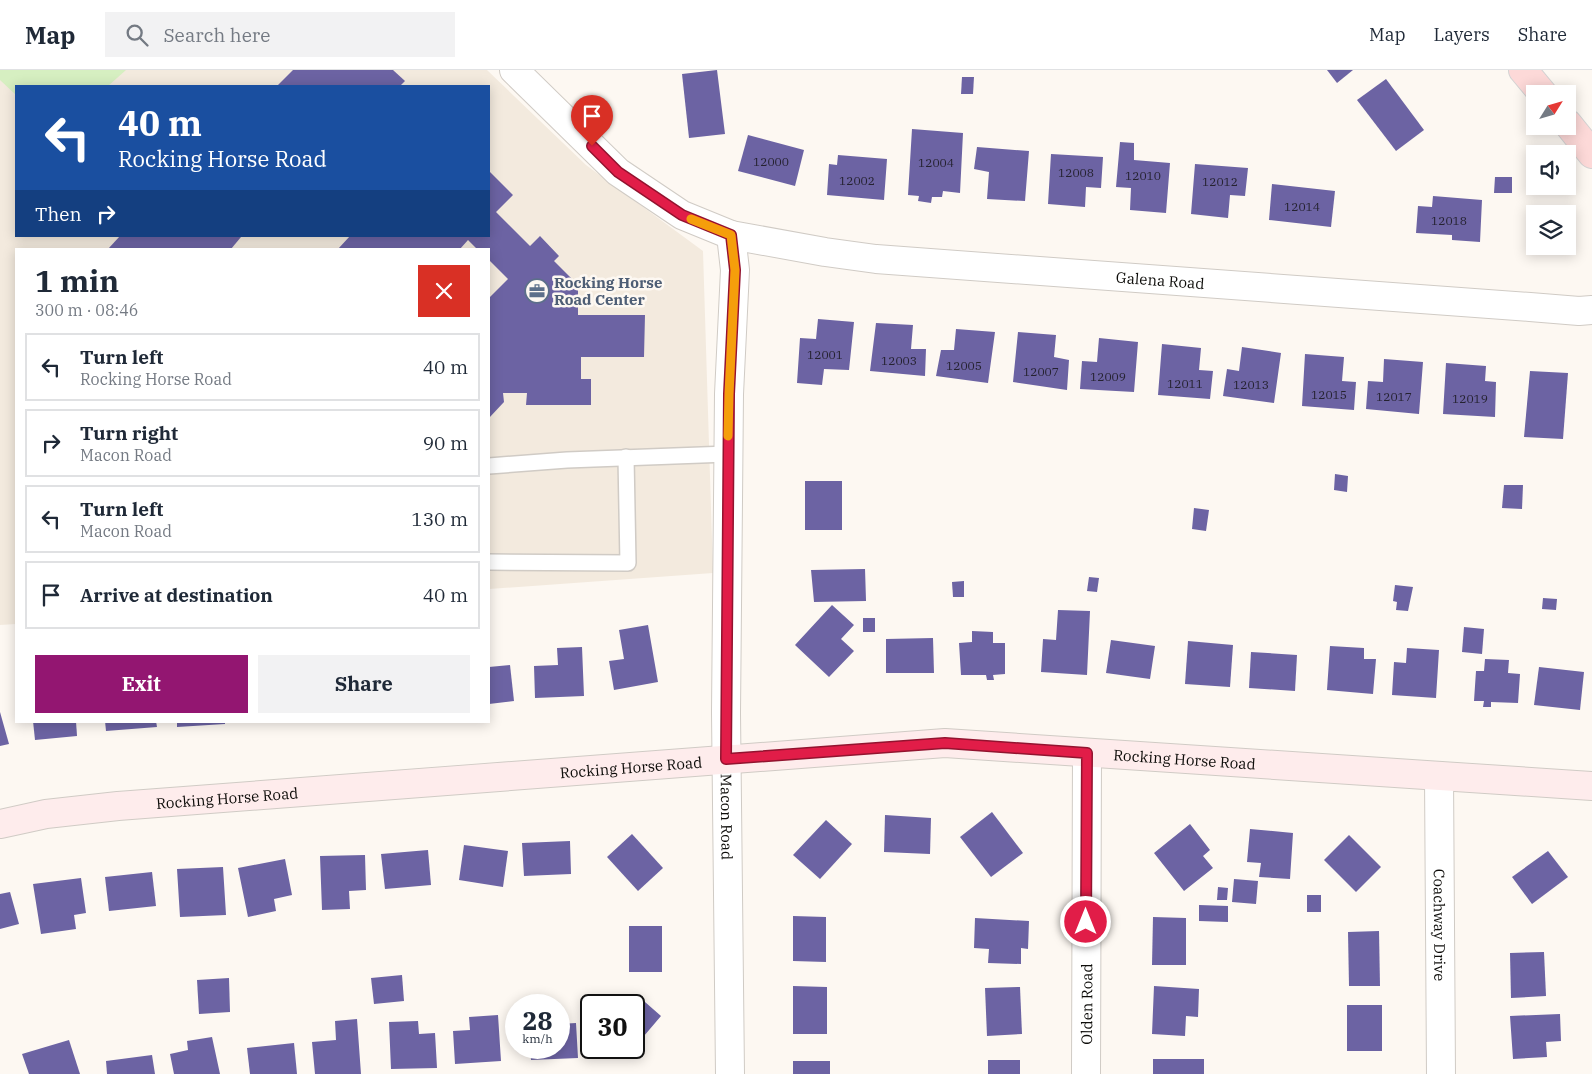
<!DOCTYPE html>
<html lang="en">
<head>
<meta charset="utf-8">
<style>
  :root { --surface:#fff; --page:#f2f2f3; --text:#1f2937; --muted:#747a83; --line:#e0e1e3; --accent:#931671 }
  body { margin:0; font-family:"IBM Plex Serif",serif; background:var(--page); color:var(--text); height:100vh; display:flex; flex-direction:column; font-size:19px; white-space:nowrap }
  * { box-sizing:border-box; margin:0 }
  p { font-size:16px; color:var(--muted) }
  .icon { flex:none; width:28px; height:28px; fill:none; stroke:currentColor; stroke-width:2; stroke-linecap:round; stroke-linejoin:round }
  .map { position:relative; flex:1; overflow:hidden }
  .side { position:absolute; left:15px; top:178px; width:475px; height:475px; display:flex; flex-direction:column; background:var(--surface); border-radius:0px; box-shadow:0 2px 12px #0003 }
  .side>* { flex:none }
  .top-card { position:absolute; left:15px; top:15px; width:475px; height:152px; border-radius:0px; box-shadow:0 2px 12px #0003; background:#1a4fa0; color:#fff; overflow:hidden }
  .needle { width:32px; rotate:53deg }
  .tools { position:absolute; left:1526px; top:15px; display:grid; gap:10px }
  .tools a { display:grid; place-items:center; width:50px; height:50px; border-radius:0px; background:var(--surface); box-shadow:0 2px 12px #0003; font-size:25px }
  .speed { position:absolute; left:505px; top:924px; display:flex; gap:10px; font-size:25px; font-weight:700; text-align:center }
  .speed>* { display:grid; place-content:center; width:65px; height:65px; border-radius:50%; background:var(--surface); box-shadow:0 2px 12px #0003; line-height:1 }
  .speed small { font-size:12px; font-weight:400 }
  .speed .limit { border:2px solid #111; border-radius:8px; background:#fff; color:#111 }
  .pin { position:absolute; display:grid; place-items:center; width:42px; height:42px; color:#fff; margin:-51px -21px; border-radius:50% 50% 50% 0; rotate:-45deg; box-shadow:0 0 5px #0007 }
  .pin .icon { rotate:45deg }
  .me { position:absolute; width:55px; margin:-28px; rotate:0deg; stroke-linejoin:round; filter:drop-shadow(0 0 4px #0008) }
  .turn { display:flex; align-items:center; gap:18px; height:105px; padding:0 20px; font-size:22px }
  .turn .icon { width:65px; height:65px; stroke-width:2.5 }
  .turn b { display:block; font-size:35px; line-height:42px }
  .then { display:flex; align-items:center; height:48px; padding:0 20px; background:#0003; gap:10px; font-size:19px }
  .round { display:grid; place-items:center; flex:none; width:52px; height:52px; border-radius:0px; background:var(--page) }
  .headline { display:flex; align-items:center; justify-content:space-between; height:85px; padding:0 20px }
  h1 { font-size:30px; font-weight:700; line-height:38px }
  .primary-button { display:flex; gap:10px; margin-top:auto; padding:10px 20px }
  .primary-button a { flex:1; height:58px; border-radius:0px; background:var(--accent); color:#fff; font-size:20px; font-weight:700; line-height:58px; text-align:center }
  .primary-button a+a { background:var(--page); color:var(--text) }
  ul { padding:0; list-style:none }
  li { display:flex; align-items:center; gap:15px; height:68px; margin:0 10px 8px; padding:0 10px; border:2px solid var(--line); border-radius:0px }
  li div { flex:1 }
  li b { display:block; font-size:19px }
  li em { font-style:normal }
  header { display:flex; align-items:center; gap:30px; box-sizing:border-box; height:70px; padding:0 25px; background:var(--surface); border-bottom:1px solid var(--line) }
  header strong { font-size:24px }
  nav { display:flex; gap:28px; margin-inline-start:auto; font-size:18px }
  .search { width:350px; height:45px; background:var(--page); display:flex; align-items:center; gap:12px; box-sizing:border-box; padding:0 18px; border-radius:0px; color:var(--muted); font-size:19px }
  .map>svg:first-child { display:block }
  .built { fill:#f3eade; fill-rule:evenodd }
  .green { fill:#d6efc1 }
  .building { fill:#6c63a3 }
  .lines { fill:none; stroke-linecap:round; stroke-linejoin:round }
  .lane-casing { stroke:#d0cbc5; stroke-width:18 }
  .street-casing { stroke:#d0cbc5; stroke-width:30 }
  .secondary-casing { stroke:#d0cbc5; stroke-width:30 }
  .primary-casing { stroke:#d3d3d3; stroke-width:30 }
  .lane { stroke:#fff; stroke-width:15 }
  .street { stroke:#fff; stroke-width:28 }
  .secondary { stroke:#feecec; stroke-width:28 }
  .primary { stroke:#fdd9d8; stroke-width:28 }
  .route-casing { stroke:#92132f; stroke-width:12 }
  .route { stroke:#e11d48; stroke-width:9 }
  .slow { stroke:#f59e0b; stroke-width:9 }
  .labels { text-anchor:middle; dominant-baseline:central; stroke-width:5; stroke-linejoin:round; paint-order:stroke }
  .number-label { font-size:12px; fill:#252230 }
  .street-label { font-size:15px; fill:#0d0c09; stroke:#fdf8f2 }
  .service-label { font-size:15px; font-weight:bold; fill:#4e5e75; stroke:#fdf8f2; text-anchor:start }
</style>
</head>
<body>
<header>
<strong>Map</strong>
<div class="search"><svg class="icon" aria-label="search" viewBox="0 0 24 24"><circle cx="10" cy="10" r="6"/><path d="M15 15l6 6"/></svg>Search here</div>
<nav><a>Map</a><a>Layers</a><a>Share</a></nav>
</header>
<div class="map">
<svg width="1592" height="1004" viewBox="0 0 1592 1004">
  <rect width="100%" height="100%" fill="#fdf8f2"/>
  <path class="built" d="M0,0H487L586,95L703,181L713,503L489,519V179H16V554L0,555ZM16,16H489V166H16Z"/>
  <path class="green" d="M0,0H126L108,16H16V25L0,10Z"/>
  <g class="building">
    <path d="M293,0H393L405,11L400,16H277Z"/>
    <path d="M717,0L725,64L689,68L682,4Z"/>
    <path d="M1327,0H1353L1337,13Z"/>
    <path d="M962,7H974L973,24H961Z"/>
    <path d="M1386,9L1424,60L1396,81L1357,30Z"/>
    <path d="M912,59L963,63L960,123L943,121L942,127H932L931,133L918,131L919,126L908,125Z"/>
    <path d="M748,65L804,80L795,116L738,101Z"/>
    <path d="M1120,72L1134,73V90L1170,93L1166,143L1130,140L1131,118L1116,117Z"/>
    <path d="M977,77L1029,81L1025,131L987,129L989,102L974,99Z"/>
    <path d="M1051,84L1103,87L1101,118L1086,117L1085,137L1048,134Z"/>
    <path d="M838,85L887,89L884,130L827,125L829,94L837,95Z"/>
    <path d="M1195,94L1248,98L1245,126L1230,125L1228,148L1191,144Z"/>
    <path d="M489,101L513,125L496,142L530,176L540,166L559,186L554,191L578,215V245H645L644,287H581V309H591V335H526L527,323H503L504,332L489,348V228L508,209L489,190V179H477L468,170L460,179H338L350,166H489Z"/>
    <path d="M1495,107H1512V123H1494Z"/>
    <path d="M1272,114L1335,121L1331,157L1269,150Z"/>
    <path d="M1433,126L1482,130L1480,172L1452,170V165L1416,163L1418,136L1432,137Z"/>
    <path d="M120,166H240L241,167L231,179H108Z"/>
    <path d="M818,249L854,252L849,300L824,299L822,315L797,313L800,268L816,269Z"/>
    <path d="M876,253L913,255L911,279H926L925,306L870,301Z"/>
    <path d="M956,259L995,262L988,313L936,306L941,280H954Z"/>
    <path d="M1018,262L1056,265L1054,287L1069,290L1067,320L1013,312Z"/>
    <path d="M1099,268L1138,272L1134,322L1080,319L1082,291L1097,292Z"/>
    <path d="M1162,274L1201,278L1199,300L1213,301L1210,329L1158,325Z"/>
    <path d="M1242,277L1281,283L1274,333L1223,326L1227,299L1239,301Z"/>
    <path d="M1305,284L1344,287L1342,311L1356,312L1354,340L1302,336Z"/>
    <path d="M1384,289L1423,292L1419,344L1366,339L1368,311L1383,312Z"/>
    <path d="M1446,293L1486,296L1485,311L1496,312L1495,347L1443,344Z"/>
    <path d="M1530,301L1568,303L1563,369L1524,367Z"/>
    <path d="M1335,404L1348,406L1347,422L1334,420Z"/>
    <rect x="805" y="411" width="37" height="49"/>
    <path d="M1504,415H1523L1522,439L1502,438Z"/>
    <path d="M1194,438L1209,440L1206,461L1192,459Z"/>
    <path d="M865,499L866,531L814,532L811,500Z"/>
    <path d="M1089,507L1099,508L1097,522L1087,521Z"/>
    <path d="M964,511V527H953L952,512Z"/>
    <path d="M1395,515L1413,517L1408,541L1396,540L1397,532L1393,531Z"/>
    <path d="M1543,528L1557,529L1556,540L1542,539Z"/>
    <path d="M832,535L854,555L841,569L854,581L829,607L795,575Z"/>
    <path d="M1058,540L1090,541L1087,605L1041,602L1043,569L1056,570Z"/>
    <rect x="863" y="548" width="12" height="14"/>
    <path d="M648,555L658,612L614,620L609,591L624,589L619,560Z"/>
    <path d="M1464,557L1484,559L1482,584L1462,582Z"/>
    <path d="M972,561L993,562V573H1005V604L993,605L994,610H987L986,605H961L959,573L972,572Z"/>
    <path d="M933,568L934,603H886V569Z"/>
    <path d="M1111,570L1155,576L1150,609L1106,603Z"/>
    <path d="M1188,571L1233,575L1230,617L1185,614Z"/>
    <path d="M1330,576L1364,578V589H1376L1373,624L1327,620Z"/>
    <path d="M582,577L584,626L535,628L534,596L558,595L557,578Z"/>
    <path d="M1407,578L1439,580L1436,628L1392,625L1394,592L1406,593Z"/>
    <path d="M1251,582L1297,585L1295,621L1249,618Z"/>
    <path d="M1485,589L1509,590L1508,603L1520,604L1518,633L1491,632V637H1483L1484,631H1474L1476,601H1484Z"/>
    <path d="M510,595L514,631L489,634V597Z"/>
    <path d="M1539,597L1584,602L1580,640L1534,635Z"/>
    <path d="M0,642L9,674L0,676Z"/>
    <path d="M33,651H76L77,666L35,670Z"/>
    <path d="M105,651H156L157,657L106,661Z"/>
    <path d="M177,651H225V654L177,657Z"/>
    <path d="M992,742L1023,783L991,807L960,767Z"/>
    <path d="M885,745L931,748L930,784L884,782Z"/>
    <path d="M826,750L852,774L820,809L793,785Z"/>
    <path d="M1190,754L1210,780L1203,786L1213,798L1184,821L1154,783Z"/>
    <path d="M1250,759L1293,763L1290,809L1259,807L1261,793L1247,792Z"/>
    <path d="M632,764L663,798L638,821L607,787Z"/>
    <path d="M1349,765L1381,797L1356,822L1324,790Z"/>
    <path d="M570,771L571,804L524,806L522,773Z"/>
    <path d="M464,775L508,781L503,817L459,810Z"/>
    <path d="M428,780L431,815L385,819L381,784Z"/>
    <path d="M1548,781L1568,807L1532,834L1512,807Z"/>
    <path d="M365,785L366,820L349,821L350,839L322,840L320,786Z"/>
    <path d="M285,789L292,825L274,829L276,841L248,847L238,798Z"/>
    <path d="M223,797L226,845L180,847L177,799Z"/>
    <path d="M152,802L156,836L109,841L105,807Z"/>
    <path d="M81,808L86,843L74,845L76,859L41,864L33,814Z"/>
    <path d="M1234,809L1258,811L1256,834L1232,832Z"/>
    <path d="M1218,817L1228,818L1227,830H1217Z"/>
    <path d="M10,822L19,854L0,859V824Z"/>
    <rect x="1307" y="825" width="14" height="17"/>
    <path d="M1199,835L1228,836V852L1199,851Z"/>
    <path d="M793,846L826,847V892L793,891Z"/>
    <path d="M1153,847L1186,848V895H1152Z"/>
    <path d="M975,848L1029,851L1028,879L1021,878V894L988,893L989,879L974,878Z"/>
    <rect x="629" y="856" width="33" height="46"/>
    <path d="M1379,861L1380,916H1349L1348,862Z"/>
    <path d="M1544,882L1546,926L1511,928L1510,883Z"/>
    <path d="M402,905L404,931L374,934L371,908Z"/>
    <path d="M229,908L230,942L199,944L197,910Z"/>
    <path d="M793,916L827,917V964H793Z"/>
    <path d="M1154,916L1199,919L1198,947L1186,946L1185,966L1152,964Z"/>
    <path d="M1020,917L1022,964L987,966L985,918Z"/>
    <path d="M637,925L661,946L632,980L629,978H634V935H629Z"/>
    <rect x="1347" y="935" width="35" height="46"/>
    <path d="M1560,944L1561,971L1546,972L1547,987L1513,989L1510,946Z"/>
    <path d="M498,945L501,991L455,994L453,961L470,960L469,947Z"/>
    <path d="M357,949L361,1004H315L312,972L336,970L335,951Z"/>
    <path d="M418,951L419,964L435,963L437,998L391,999L389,952Z"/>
    <path d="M576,953L578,988L531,990L530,978H559V954Z"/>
    <path d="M212,967L220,1004H174L170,984L188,980L187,971Z"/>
    <path d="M69,970L80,1004H29L22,984Z"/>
    <path d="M294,973L297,1004H250L247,978Z"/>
    <path d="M152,985L155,1004H107L106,991Z"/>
    <rect x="1153" y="989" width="51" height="15"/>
    <rect x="988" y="990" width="32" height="14"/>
    <rect x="793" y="991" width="37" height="13"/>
  </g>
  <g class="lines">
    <g class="lane-casing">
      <g id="lane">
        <path d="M489,396L567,390L728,384"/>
        <path d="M489,492L628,493L626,387"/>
      </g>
    </g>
    <g class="street-casing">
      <g id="street">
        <path id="s1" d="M514,0L618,102L682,145L731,165L735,200L729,324L726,643L730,1004"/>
        <path id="s2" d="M731,165L825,182L876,189L1530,237L1579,241L1592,240"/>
        <path id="s3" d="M1439,706L1441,1004"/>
        <path id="s4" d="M1086,1004L1087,683"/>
      </g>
    </g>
    <g class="secondary-casing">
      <g id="secondary">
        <path id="s5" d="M0,754L46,744L118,736L945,673L1592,716"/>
      </g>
    </g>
    <g class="primary-casing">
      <g id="primary">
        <path d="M1523,0L1543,24"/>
        <path d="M1568,54L1592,84"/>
      </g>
    </g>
    <use href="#lane" class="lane"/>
    <use href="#street" class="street"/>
    <use href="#secondary" class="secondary"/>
    <use href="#primary" class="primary"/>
  </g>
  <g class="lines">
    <g class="route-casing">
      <path id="route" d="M592,76L618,102L682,145L731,165L735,200L729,324L726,689L945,673L1087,683L1086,852"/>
    </g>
    <use href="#route" class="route"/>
    <path class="slow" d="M691,149L731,165L735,200L729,324L728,366"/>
  </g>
  <defs>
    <g id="office-ring" transform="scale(1.25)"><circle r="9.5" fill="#fdf8f2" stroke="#5c6f8a" stroke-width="1.5"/><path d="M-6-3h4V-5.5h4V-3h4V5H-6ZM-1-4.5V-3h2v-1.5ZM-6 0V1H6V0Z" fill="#5c6f8a"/></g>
  </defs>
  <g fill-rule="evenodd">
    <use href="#office-ring" x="537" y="221"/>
  </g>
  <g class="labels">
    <g class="number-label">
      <text x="771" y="91">12000</text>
      <text x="936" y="92">12004</text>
      <text x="1076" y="102">12008</text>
      <text x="1143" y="105">12010</text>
      <text x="857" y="110">12002</text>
      <text x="1220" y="111">12012</text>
      <text x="1302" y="136">12014</text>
      <text x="1449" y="150">12018</text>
      <text x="825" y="284">12001</text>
      <text x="899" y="290">12003</text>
      <text x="964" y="295">12005</text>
      <text x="1041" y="301">12007</text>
      <text x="1108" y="306">12009</text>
      <text x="1185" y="313">12011</text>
      <text x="1251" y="314">12013</text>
      <text x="1329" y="324">12015</text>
      <text x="1394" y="326">12017</text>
      <text x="1470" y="328">12019</text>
    </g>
    <g class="street-label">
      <text stroke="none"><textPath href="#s2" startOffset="432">Galena Road</textPath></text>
      <text stroke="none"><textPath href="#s5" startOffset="1189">Rocking Horse Road</textPath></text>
      <text stroke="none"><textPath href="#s5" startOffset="634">Rocking Horse Road</textPath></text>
      <text stroke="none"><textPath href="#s5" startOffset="229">Rocking Horse Road</textPath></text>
      <text stroke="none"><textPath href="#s1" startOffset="858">Macon Road</textPath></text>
      <text stroke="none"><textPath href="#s3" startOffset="149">Coachway Drive</textPath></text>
      <text stroke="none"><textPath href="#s4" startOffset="70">Olden Road</textPath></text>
    </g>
    <g class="service-label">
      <text x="554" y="212">Rocking Horse<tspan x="554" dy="17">Road Center</tspan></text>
    </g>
  </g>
</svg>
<div class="tools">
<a><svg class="needle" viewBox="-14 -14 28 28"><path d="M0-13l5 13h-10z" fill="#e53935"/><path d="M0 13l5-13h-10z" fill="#747a83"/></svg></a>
<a><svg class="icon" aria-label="sound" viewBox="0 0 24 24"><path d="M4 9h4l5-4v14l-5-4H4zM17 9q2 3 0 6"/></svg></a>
<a><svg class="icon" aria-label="layers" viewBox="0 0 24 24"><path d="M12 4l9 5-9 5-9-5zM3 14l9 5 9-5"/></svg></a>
</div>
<div class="speed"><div>28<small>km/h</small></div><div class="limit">30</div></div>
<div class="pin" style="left:592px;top:76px;background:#d93025"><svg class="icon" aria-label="arrive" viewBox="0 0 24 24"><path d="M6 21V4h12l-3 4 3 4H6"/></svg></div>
<svg class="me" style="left:1086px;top:852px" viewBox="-20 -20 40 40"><circle r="17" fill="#e11d48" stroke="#fff" stroke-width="3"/><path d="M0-11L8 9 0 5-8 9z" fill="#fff"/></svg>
<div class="top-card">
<div class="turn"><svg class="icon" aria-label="left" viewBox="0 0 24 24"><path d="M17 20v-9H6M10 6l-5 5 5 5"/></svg><div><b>40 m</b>Rocking Horse Road</div></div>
<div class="then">Then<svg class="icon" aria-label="right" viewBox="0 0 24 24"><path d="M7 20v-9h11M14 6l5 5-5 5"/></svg></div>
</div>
<section class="side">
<div class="headline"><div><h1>1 min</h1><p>300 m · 08:46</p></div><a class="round" style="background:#d93025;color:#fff"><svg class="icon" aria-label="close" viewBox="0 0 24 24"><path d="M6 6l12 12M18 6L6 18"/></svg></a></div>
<ul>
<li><svg class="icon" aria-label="left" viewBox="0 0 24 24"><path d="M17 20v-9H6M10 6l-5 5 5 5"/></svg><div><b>Turn left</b><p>Rocking Horse Road</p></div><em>40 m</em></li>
<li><svg class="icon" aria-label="right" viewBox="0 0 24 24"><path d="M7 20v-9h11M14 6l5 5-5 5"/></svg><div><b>Turn right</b><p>Macon Road</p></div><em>90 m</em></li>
<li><svg class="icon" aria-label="left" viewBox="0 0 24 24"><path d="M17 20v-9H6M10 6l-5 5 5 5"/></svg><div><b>Turn left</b><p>Macon Road</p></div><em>130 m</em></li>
<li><svg class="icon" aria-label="arrive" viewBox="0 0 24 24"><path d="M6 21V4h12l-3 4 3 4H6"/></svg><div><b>Arrive at destination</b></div><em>40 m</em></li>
</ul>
<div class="primary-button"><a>Exit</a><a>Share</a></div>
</section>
</div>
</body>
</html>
